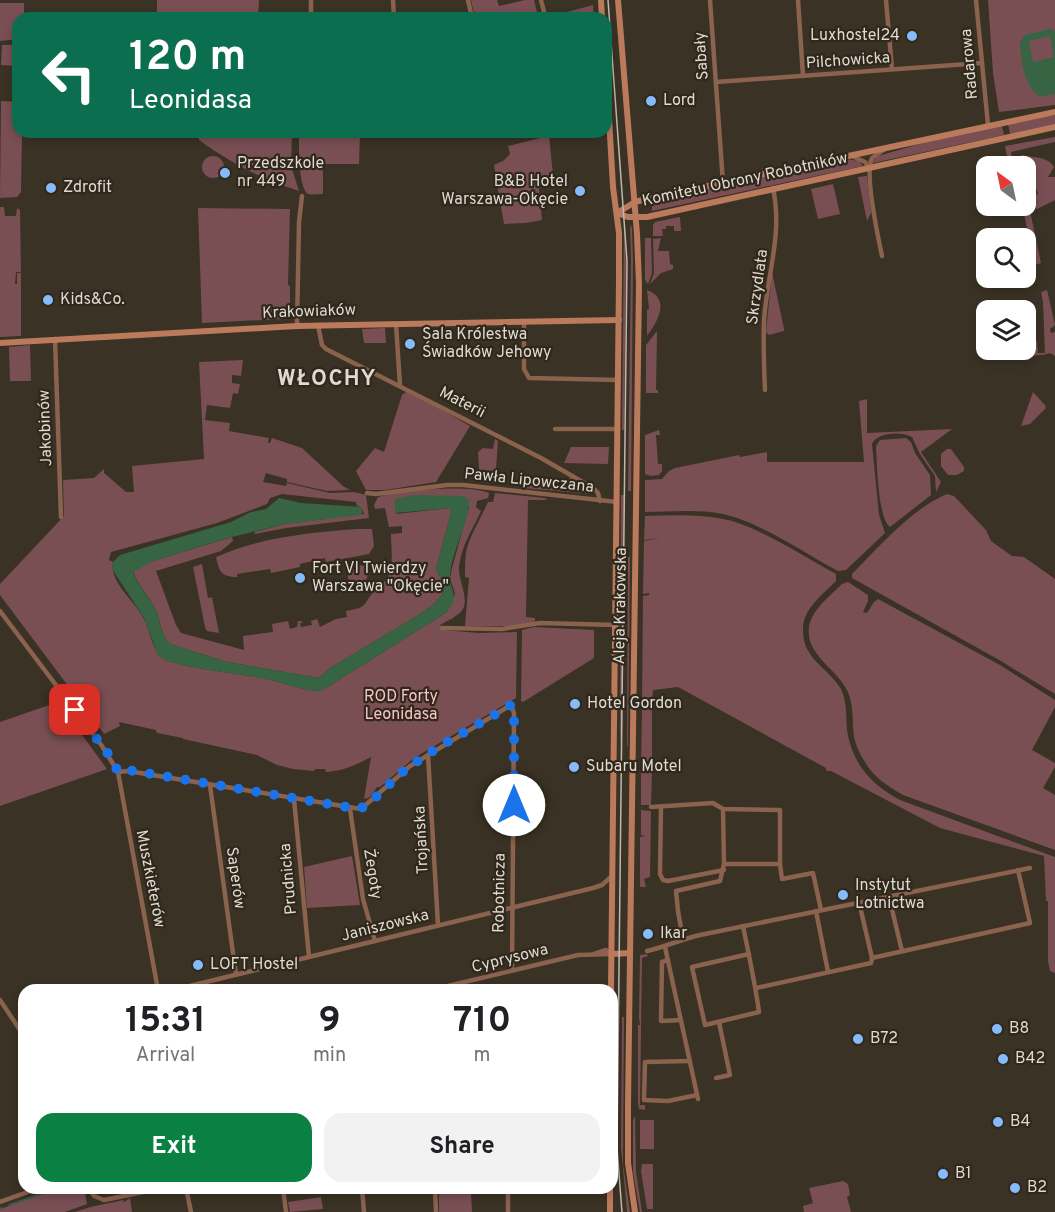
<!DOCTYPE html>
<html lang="en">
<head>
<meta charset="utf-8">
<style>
  :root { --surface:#fff; --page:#f2f2f2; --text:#202124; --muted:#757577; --accent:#0b8043 }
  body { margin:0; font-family:Overpass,sans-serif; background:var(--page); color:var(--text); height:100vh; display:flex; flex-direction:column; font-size:22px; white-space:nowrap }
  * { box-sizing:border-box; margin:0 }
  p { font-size:20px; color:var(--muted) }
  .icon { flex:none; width:33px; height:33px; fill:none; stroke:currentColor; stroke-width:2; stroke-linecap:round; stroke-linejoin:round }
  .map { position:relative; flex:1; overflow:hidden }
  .drawer { position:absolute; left:18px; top:984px; width:600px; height:210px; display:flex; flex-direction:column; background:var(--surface); border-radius:18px; box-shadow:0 3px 9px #0003 }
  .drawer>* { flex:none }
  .guide { position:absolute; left:12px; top:12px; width:600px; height:126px; border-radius:18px; box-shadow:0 3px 9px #0003; background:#0b6e4f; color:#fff; overflow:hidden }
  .needle { width:39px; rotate:327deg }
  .fabs { position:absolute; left:976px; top:156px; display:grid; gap:12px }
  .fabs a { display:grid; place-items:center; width:60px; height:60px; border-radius:12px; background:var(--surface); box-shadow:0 3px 9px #0003; font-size:30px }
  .pin { position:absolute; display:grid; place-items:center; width:51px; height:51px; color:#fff; margin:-26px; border-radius:12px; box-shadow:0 3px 9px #0006 }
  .me { position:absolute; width:66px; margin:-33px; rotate:0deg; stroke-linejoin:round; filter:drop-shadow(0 0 4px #0008) }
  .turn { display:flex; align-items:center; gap:21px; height:126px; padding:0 18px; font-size:27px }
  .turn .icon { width:78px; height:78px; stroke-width:2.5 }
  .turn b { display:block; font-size:42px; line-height:51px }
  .eta { display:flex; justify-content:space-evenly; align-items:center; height:102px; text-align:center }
  .eta b { font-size:36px; font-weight:700; line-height:42px }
  .cta { display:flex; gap:12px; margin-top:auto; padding:12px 18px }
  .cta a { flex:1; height:69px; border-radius:18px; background:var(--accent); color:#fff; font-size:24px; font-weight:700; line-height:69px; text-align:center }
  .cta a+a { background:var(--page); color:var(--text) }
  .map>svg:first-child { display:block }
  .green { fill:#794f54 }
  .water { fill:#376442; fill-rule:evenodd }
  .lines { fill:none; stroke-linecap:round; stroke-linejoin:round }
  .stream { stroke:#376442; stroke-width:1.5 }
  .street { stroke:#8a624e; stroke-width:4.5 }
  .secondary { stroke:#ba7a5b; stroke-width:6 }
  .tram { stroke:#beb9af; stroke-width:1.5 }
  .route { stroke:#1a73e8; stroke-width:10; stroke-dasharray:0 18 }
  .poi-dot { fill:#86bbfb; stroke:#30281b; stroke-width:2 }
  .labels { text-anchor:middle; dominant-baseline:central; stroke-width:4.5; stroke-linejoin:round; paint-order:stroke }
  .poi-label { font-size:16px; fill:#dfdad2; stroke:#30281b; text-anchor:start }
  .street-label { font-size:16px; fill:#dfdad2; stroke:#30281b }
  .park-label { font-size:16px; fill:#f9c2c7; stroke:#30281b }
  .district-label { font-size:22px; font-weight:bold; letter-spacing:1.5px; fill:#dfdad2; stroke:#30281b }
</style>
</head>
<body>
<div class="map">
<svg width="1055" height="1212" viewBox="0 0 1055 1212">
  <rect width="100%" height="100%" fill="#3a3224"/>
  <g class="green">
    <path d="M157,0H259L258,18H157Z"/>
    <path d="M471,0H497L499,6L525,0H534L538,16L530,18H475Z"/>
    <path d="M988,0H1055V105L999,112L993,73Z"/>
    <path d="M0,3H24V18H18V39L0,41Z"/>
    <path d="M593,5L594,18H545Z"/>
    <path d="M2,45H18V66L1,65Z"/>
    <path d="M1,101L18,102V132H22L21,192L17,197L0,198Z"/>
    <path d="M1055,115V124L1010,134L1008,124Z"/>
    <path d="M1002,126L1004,135L873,163L872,162L878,156L923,143Z"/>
    <path d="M199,132H292L291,166L299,191C258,177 234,165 199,140Z"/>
    <path d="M299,132H360L359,164H323V194C319,194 311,195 308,194C298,188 299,144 299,132Z"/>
    <path d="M549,136L554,184L539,188L542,220L526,223L504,224L494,165L503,161L510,154L508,146Z"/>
    <path d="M1055,137V142L1011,152L1013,166H1009L1005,146Z"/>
    <path d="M1022,155C1033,158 1048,156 1054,167L1048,177H1055V200L1037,209L1033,206L1030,197L1038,194L1032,176L1028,175L1031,161L1018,158Z"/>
    <circle cx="213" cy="167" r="11"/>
    <path d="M847,159L859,161L863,166L652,211V201Z"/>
    <path d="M867,176L871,213L867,221L858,177Z"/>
    <path d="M833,184L840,214L818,219L811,189Z"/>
    <path d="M1026,203L1030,211L1041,263L1035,265L1024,214L1020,206H1026Z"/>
    <path d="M0,207H4L5,216H16L17,208L20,210L21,272H16L15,284H17V273H21V336L0,337Z"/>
    <path d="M198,208L290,209L288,285L290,286V313L284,319L202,323Z"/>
    <path d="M680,217L681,231H674V226H666V229H662L663,236H653V225L655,222Z"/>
    <path d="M630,224L632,228L633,261L631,491H628L631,261Z"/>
    <path d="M624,225L626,261L624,430H622Z"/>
    <path d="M645,238H651L652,273L648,284L645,280Z"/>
    <path d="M661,238L658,251H669L670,264L673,265V269L661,273L650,284L654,273L653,239Z"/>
    <path d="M772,272L784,329V331L769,335L766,332Z"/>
    <path d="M647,290C671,299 658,321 647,336V310L649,309Z"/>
    <path d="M1047,290L1055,325L1050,329L1051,333L1055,332V356L1050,353L1043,355L989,357L988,350H1026V343L1037,341L1038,353H1045L1043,302L1041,292Z"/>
    <path d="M385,328L386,343H364L362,329Z"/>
    <path d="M657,331L656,390H658V393H646V345Z"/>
    <path d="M30,345L31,381H10L9,347Z"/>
    <path d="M243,360L241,376L232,375V383L240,384L238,394L233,393L230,408L207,405L205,420L230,423L229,431L269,438L268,443H270L272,438L302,448L343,486L350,490L327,491L287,482V479L266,473L263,482L286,486L287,483L330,493L354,492L366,495L369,518L286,528L255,534L254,532L285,524L364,514L361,507L357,506L356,502L282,494L270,498L267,504L217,523L111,552L109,560L113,562C109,582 135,601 144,619C151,633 152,651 165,660C199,671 235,672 271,680C288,684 303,691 321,691L447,612L455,594L450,578L452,568L469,507L420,496L396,514L450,508V516L436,569L445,587L442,595L435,603L420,614L330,668L319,678L227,662L170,644C161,634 161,625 157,613C151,598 138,587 133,571L153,561L232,537L233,541L221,551L156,571L176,625L181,633L244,650L243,636L273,632L272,624L288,621L290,629L297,627L298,621H301L303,623H300L301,627L312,625L311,621L317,619L320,627L336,619L347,617L346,611C369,607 362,605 375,590C379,586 385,583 388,577C394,566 391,547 391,534L402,533V526L389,527L385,508L375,509L374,505L378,497C399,490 469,484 489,493L488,498L477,501L476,507L481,511C473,529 461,546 459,567C458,580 469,597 463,609C459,616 447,621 440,625L443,630L479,633L517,632L516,698L414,758L380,787H377L370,797L364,799L371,757C356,765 343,771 326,772L325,769H316L313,771L293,769L277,765L257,755L183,739V738L157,733L156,730L119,722L120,726L104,734L0,595V584L64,516L63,480L94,478L104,469V473L126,492H134L132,466L204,459L199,362Z"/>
    <path d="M406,392L419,397L470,426L436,482L385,490H366L356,471L375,448L384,452L402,395Z"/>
    <path d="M1033,392L1045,405L1046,408L1030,424L1021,426Z"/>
    <path d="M867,399V433L952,429L921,452L941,482L936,492L935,476L920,454L912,437C902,431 877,432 872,444L879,515L885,533L846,570L838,571C804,553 760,522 723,514C698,509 670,512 645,512V480L662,479L669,471L675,468L739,455L740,457L767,452V462H864L859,401Z"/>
    <path d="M659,430L660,435H656L658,464H662V471L659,475L651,476L645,474V435Z"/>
    <path d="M906,438L911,442L915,453L930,475L931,495L890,527C878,519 877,463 876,446L880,440Z"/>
    <path d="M495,439L498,441L495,483L480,482L478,452L483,448L493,449Z"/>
    <path d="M571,447H609L608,464L564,463Z"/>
    <path d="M947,449H951L964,467V471L957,475H948L941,466V454Z"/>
    <path d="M570,476L591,489L594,494L522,488L525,485L568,490Z"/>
    <path d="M495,493L545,498L547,500H528L526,617L535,618V621L518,626H465L469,578L465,577C465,569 465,560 466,552C470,535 481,518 488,502H493Z"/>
    <path d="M947,494L954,496L986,530L991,541L1012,556L1024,557L1055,579V694L1001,661L852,578V574C879,547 911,509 947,494Z"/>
    <path d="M621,495H624L622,714L620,746Z"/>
    <path d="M645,516C672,515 702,514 728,520C761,528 806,558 836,574V581C822,595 803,609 803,629C802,659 828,667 841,689C847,702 846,716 847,730C852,763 871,785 900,800L1055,857V973L1050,971L1048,961V901H1046L1044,856L940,828L831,771H826V768L678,687L653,690L652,706H642L643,596L649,595V593L643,594L644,541L659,538L644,540Z"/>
    <path d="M356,529H372L374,546L369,554L326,562L325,558L300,564V567L271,573L270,569L237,574V577C221,577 219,571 216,557C261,537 308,533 356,529Z"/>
    <path d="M628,557H630L628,746H627Z"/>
    <path d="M202,564L208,598L212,597L219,633L207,631L205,627L193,567Z"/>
    <path d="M356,565L368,566L367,579C361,583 353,583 348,579V572Z"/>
    <path d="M848,582L868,595V601L863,612L867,613L874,602L878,599L1000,665L1055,700V707L1032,750L1055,763V767L1043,788L1055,795V850L903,795C888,786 874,778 865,762C860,755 856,746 854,737C852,723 854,706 848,692C838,669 805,655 809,627C812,609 830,596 842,584Z"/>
    <path d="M534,627L594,630V658L523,702L521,701L522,630Z"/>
    <path d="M58,702L107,769L0,806V722Z"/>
    <path d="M652,709V767L641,768L642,710Z"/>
    <path d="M641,771H652L651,805H641Z"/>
    <path d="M641,810L651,811L650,877L644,879L646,887H640V837L646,836L641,835Z"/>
    <path d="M352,856L360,905L307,908L304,867Z"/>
    <path d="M647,954L648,956L642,958L640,1105H645V1110L639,1109L638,1101V1025H640L639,1018L640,955Z"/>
    <path d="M622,1017H624L623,1164L630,1212H627L621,1147Z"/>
    <path d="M635,1116L636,1172L642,1212H640L633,1172V1120Z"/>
    <rect x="640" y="1120" width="14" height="29"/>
    <path d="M642,1164H653V1209H647L641,1171Z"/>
    <path d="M843,1181L848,1184L850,1195L847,1197L851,1212H804L803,1206L813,1203L809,1188Z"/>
    <path d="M60,1188H79L80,1192L84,1188L87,1204L65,1212H0V1209Z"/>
    <path d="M471,1193L472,1212H439V1194Z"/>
    <path d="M321,1197L323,1209L290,1212L288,1202Z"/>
    <path d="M130,1198L132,1212H75C91,1206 106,1204 123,1200L124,1202Z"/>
  </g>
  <g class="water">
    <path d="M1049,29L1055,31V94L1040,97C1024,86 1021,60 1020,42L1025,35ZM1050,36L1054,57L1033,62L1029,41Z"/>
    <path d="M413,495L464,496L469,500C469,525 450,554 450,578C451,595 460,595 447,612L321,691C303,691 288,684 271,680C235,672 199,671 165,660L158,655L144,618L112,569L113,562L120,555L231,522L251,512L266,509L279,498L301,503L362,507V515L285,524L228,538L153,561L133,572C138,587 151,599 157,613C161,625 161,634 170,644L227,662L319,678L330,668L420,614L435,603L442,595L445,586L436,569L450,516V508L395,513V499Z"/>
  </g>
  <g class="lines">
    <g class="stream">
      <path d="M81,1188L82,1191"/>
      <path d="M9,1205L57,1188"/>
      <path d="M0,1208H2"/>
    </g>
    <g class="street">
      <path d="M311,0V18"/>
      <path d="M393,0L394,18"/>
      <path d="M468,0L472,18"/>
      <path d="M710,0L723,183"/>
      <path d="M798,0L803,76"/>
      <path d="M886,0L892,69"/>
      <path d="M976,0L988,125"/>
      <path d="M537,18L545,16L541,0"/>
      <path d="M716,82L982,63"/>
      <path d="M852,156L865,162L869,167"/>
      <path d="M882,256C878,237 864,173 872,158L885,149"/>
      <path d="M524,321V369L529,378L619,380"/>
      <path d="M396,324L400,386"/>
      <path d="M318,325L322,345L326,349L541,458L593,488L598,493L600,501"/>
      <path d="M297,326L299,222L302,196"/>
      <path d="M55,339L61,517"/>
      <path d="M765,390C764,367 763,344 764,321C767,274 783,235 773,188"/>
      <path d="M555,429H618"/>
      <path d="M367,493L376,494L447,485H463L617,502"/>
      <path d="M0,611L102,746L118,772L158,990"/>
      <path d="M442,628L502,629L540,623L617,625"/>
      <path d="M428,755L438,925"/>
      <path d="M118,772L128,771L361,809L410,766L511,705L514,713L512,971"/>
      <path d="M210,785L236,975"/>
      <path d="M294,799L309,957"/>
      <path d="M651,807L713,803L723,809L780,810V864H724"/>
      <path d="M661,807L660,874L663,880L668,881L724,870"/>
      <path d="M350,809L363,899L375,941"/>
      <path d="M780,864L782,879L813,873L821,910"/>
      <path d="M889,897L902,951"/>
      <path d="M859,902L872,958"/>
      <path d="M816,911L828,972"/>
      <path d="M743,926C749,955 755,983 759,1012L705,1025L692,967L749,954"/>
      <path d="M683,939L678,911L676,891L720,881L724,864L723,809"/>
      <path d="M665,947L698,1099"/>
      <path d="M647,951C665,947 682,939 700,935L1030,868"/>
      <path d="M594,954L606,950L612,954"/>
      <path d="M668,960L662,962L661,1021L681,1020"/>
      <path d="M756,988L871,963L872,958L1030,923L1018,870"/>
      <path d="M173,990L593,888L602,885L612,876"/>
      <path d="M431,990L578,955L612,954"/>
      <path d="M0,1000L24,1036"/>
      <path d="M690,1061L645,1062L644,1100L668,1101L697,1095"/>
      <path d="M716,1078L730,1075L719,1022"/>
      <path d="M89,1188L94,1196L104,1200L163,1188"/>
      <path d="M186,1188L191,1212"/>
      <path d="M283,1188L286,1212"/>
      <path d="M362,1188L364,1212"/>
      <path d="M435,1188L436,1212"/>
      <path d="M0,1202L39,1188"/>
      <path d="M508,1212V1188"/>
    </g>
    <g class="secondary">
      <path d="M601,0L602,18"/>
      <path d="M618,0L637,234L639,284L628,1106V1163L635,1212"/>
      <path d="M606,66L613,187L619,233V280L611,990"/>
      <path d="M617,213L635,202L646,199L1055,112"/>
      <path d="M617,213L628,217H647L1055,127"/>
      <path d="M0,343L297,326L619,320"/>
      <path d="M612,954L630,953"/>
      <path d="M610,1212V1188"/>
    </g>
    <path class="tram" d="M608,0L627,261L617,1148L622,1212"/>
  </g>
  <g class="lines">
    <path class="route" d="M75,710L112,759L118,772L127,770L359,809C374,803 393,778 408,768C440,744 477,726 511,705L514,713V805"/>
  </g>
  <g class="poi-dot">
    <circle cx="912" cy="36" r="6"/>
    <circle cx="651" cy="101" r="6"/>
    <circle cx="225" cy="173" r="6"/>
    <circle cx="51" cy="188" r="6"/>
    <circle cx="580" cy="191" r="6"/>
    <circle cx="48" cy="300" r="6"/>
    <circle cx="410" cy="344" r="6"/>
    <circle cx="300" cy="578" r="6"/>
    <circle cx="575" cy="704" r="6"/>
    <circle cx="574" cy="767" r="6"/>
    <circle cx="843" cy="895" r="6"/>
    <circle cx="648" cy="934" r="6"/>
    <circle cx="198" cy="965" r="6"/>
    <circle cx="997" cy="1029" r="6"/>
    <circle cx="858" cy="1039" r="6"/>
    <circle cx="1003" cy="1059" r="6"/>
    <circle cx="998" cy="1122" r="6"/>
    <circle cx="943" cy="1174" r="6"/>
    <circle cx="1015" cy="1188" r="6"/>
  </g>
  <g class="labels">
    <g class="poi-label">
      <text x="900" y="36" text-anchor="end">Luxhostel24</text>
      <text x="663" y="101">Lord</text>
      <text x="237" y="164">Przedszkole<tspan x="237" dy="18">nr 449</tspan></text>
      <text x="568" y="182" text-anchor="end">B&amp;B Hotel<tspan x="568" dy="18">Warszawa-Okęcie</tspan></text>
      <text x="63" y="188">Zdrofit</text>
      <text x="60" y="300">Kids&amp;Co.</text>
      <text x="422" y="335">Sala Królestwa<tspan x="422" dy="18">Świadków Jehowy</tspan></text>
      <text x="312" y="569">Fort VI Twierdzy<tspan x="312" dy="18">Warszawa "Okęcie"</tspan></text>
      <text x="587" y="704">Hotel Gordon</text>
      <text x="586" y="767">Subaru Motel</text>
      <text x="855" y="886">Instytut<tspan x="855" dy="18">Lotnictwa</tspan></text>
      <text x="660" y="934">Ikar</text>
      <text x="210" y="965">LOFT Hostel</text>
      <text x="1009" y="1029">B8</text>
      <text x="870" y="1039">B72</text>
      <text x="1015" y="1059">B42</text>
      <text x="1010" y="1122">B4</text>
      <text x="955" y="1174">B1</text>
      <text x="1027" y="1188">B2</text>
    </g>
    <g class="street-label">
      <text transform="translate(702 56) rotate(-94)">Sabały</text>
      <text transform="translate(848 61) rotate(-4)">Pilchowicka</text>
      <text transform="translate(970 64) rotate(-95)">Radarowa</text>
      <text transform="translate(745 180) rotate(-12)">Komitetu Obrony Robotników</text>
      <text transform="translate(758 287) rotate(-82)">Skrzydlata</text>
      <text transform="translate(309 312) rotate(-2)">Krakowiaków</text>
      <text transform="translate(462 403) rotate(27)">Materii</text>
      <text transform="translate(46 428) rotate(-92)">Jakobinów</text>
      <text transform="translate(529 481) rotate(6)">Pawła Lipowczana</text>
      <text transform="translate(621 606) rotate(-89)">Aleja Krakowska</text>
      <text transform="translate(422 840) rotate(-93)">Trojańska</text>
      <text transform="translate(372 874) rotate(81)">Żegoty</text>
      <text transform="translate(235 878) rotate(82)">Saperów</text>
      <text transform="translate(150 879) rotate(79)">Muszkieterów</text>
      <text transform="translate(289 879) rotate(-95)">Prudnicka</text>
      <text transform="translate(500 893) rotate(-89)">Robotnicza</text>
      <text transform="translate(385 926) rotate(-14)">Janiszowska</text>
      <text transform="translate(510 959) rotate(-14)">Cyprysowa</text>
    </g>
    <g class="park-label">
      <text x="401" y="697">ROD Forty<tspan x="401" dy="18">Leonidasa</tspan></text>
    </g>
    <g class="district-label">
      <text x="327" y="379">WŁOCHY</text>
    </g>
  </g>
</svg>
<div class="fabs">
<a><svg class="needle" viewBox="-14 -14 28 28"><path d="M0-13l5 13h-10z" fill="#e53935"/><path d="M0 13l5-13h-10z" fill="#757577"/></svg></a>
<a><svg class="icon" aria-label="search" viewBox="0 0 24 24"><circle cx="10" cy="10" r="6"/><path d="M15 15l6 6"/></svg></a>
<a><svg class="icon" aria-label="layers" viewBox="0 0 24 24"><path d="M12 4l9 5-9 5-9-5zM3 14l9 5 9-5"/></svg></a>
</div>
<div class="pin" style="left:75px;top:710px;background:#d93025"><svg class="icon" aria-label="arrive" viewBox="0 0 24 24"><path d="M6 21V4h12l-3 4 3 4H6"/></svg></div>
<svg class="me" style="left:514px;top:805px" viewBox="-20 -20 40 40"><circle r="19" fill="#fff"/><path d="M0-13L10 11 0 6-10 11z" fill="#1a73e8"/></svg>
<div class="guide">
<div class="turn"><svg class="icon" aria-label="left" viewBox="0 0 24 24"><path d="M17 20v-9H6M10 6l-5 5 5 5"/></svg><div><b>120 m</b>Leonidasa</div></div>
</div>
<section class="drawer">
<div class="eta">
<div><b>15:31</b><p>Arrival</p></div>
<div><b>9</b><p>min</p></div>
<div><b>710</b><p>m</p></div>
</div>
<div class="cta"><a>Exit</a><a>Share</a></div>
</section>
</div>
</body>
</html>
